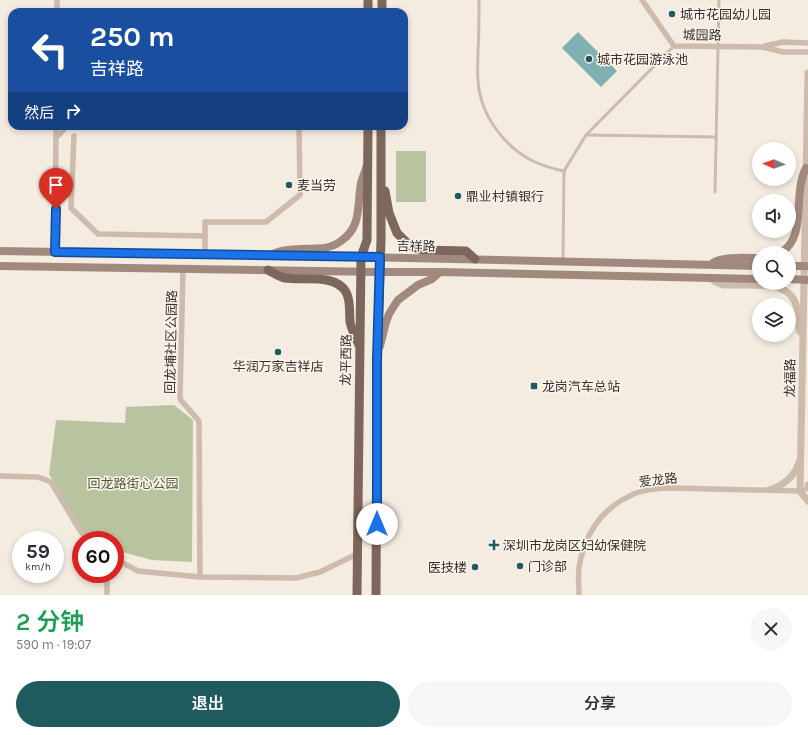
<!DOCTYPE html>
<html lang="zh">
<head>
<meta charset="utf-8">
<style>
  :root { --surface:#fff; --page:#f7f7f7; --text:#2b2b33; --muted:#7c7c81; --accent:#1f5a5e }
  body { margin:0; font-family:Karla,"Noto Sans SC",sans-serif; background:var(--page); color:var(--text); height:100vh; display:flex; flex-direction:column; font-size:15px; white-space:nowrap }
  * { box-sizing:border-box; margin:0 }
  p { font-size:13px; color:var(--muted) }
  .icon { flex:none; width:22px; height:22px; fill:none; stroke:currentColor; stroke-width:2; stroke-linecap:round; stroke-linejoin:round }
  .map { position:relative; height:595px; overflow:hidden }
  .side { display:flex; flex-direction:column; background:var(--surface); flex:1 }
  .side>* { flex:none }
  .hud { position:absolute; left:8px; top:8px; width:400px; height:122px; border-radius:12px; box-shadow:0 2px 6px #0003; background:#1a4fa0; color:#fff; overflow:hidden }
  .needle { width:26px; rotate:272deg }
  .tools { position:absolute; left:752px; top:142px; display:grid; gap:8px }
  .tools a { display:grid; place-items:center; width:44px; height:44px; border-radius:50%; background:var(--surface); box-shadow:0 2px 6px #0003; font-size:20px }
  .speed { position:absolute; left:12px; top:531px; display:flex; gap:8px; font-size:20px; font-weight:700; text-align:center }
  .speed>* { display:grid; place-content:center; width:52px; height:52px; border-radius:50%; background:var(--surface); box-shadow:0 2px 6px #0003; line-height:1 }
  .speed small { font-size:10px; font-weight:400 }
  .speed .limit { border:6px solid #d22; background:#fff; color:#111 }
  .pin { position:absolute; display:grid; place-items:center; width:34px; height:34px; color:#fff; margin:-41px -17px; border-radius:50% 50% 50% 0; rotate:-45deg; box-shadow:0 0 4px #0007 }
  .pin .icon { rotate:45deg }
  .me { position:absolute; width:44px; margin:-22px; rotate:0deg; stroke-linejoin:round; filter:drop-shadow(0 0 3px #0008) }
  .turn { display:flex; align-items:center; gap:14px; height:84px; padding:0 16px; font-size:18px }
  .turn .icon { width:52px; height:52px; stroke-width:2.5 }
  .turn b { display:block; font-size:28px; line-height:34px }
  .then { display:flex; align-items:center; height:38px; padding:0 16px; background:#0003; gap:8px; font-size:15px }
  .round { display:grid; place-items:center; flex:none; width:42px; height:42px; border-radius:21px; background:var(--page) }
  .headline { display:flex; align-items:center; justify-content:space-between; height:68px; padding:0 16px }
  h1 { font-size:24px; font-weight:600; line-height:30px; color:#1e9e55 }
  .button { display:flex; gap:8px; margin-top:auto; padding:8px 16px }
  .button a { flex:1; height:46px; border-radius:24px; background:var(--accent); color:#fff; font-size:16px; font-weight:600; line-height:46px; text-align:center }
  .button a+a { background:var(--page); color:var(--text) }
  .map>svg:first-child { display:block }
  .green { fill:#b8c4a0 }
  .water { fill:#7fb0b2 }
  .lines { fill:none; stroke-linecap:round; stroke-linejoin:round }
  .service { stroke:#cdbbac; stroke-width:3 }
  .minor { stroke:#cdbbac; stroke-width:5.5 }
  .tertiary { stroke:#cdbbac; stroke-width:7 }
  .secondary { stroke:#a18a7d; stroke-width:8 }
  .primary { stroke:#7d675c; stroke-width:9 }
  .route-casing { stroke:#114b97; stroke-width:10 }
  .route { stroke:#1a73e8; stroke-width:7 }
  .poi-dot { fill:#1f5a5e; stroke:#fbf5ee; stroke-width:1.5 }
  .labels { text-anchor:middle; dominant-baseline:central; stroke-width:3; stroke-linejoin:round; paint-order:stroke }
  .poi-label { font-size:13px; fill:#3b302b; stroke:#fbf5ee; text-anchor:start }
  .street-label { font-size:13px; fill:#3b302b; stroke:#fbf5ee }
  .park-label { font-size:13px; fill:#4a5a2e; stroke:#fbf5ee }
</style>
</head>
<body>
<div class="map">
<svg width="808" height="595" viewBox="0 0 808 595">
  <rect width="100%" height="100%" fill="#f4ebe1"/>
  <g class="green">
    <rect x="396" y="151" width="30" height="51"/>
    <path d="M174,405L193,420L192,562L152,560L115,550V540H88L49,474L56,420L125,423L126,407Z"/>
  </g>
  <path class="water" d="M578,32L617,71L601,87L562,48Z"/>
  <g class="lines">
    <g class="service">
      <path d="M479,0C479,17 479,35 478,52C478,61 477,71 478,80C480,115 504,147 535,162C544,166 554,169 564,171L563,261"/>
      <path d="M586,135L716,137"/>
      <path d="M564,171L586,135L674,46"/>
      <path d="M715,192L719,0"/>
    </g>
    <g class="minor">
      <path d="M642,0L674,46L762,47L783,52H808"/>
      <path d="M57,12V0"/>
      <path d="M765,46L783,42L808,43"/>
      <path d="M74,136L71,208L98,234L205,236"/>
      <path d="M56,138L67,126"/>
      <path d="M55,252L56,126"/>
      <path d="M205,254V222H266L300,195L299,126"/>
      <path d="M183,269L180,399L199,421L200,577"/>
      <path d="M0,476L38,477L51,482L79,529L87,540"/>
      <path d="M115,559L138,571L200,577L296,578L320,572L357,554"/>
      <path d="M107,595V574"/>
      <path d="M579,595C579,586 578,576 579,567C584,538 597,515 622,500C627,498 631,495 636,493C648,489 660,488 672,488L800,491L803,490"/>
    </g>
    <g class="tertiary">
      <path d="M808,73L800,491L808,501"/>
      <path d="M710,278L716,282L723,285C732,285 742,285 751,285C769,285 792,285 797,308C798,316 798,324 800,332"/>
      <path d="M808,485V488"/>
      <path d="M769,490C782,486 795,477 799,462"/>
    </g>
    <g class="secondary">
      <path d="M0,251L361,257L759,266"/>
      <path d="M275,253C291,247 308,250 324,248C330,247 336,245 341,241C362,227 357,205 361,183C362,178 365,173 366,168"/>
      <path d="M780,253C808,238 792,194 806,168"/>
      <path d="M713,263C722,256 747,258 759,258"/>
      <path d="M0,266L380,272H440L759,279"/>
      <path d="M789,266H808"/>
      <path d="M789,279L808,280"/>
      <path d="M380,346L386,322L389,314L394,306L398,300L418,285L432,279L440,272"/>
    </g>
    <g class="primary">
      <path d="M368,12V0"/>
      <path d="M382,12V0"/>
      <path d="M385,191L389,213L397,233L409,245L421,250L466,251L475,259"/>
      <path d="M268,270C274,273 279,277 285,278C303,281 335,273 346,292C351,301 349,312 350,322C352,330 355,337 359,345"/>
      <path d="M357,595L361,257L367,240L368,126"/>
      <path d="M376,595L377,361L381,240V126"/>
    </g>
  </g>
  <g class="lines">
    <g class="route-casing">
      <path id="route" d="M56,209L55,252L380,257L377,360V524"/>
    </g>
    <use href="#route" class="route"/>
  </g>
  <g class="poi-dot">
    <circle cx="672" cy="14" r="4"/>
    <circle cx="589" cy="59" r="4"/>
    <circle cx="289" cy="185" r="4"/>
    <circle cx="458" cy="196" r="4"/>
    <circle cx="278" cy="352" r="4"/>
    <rect x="530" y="382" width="8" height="8" rx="2"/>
    <path d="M492 539h4v4h4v4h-4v4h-4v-4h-4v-4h4z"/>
    <circle cx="520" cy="566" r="4"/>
    <circle cx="475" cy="567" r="4"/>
  </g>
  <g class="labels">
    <g class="poi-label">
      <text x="680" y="14">城市花园幼儿园</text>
      <text x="597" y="59">城市花园游泳池</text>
      <text x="297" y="185">麦当劳</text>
      <text x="466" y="196">鼎业村镇银行</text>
      <text x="278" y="366" text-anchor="middle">华润万家吉祥店</text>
      <text x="542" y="386">龙岗汽车总站</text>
      <text x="503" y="545">深圳市龙岗区妇幼保健院</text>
      <text x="528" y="566">门诊部</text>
      <text x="467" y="567" text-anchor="end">医技楼</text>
    </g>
    <g class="street-label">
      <text transform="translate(702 35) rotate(1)">城园路</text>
      <text transform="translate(416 246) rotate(1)">吉祥路</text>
      <text transform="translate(171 342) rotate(-89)">回龙埔社区公园路</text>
      <text transform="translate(346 360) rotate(-89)">龙平西路</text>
      <text transform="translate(790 378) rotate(-89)">龙福路</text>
      <text transform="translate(658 480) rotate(-7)">爱龙路</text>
    </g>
    <g class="park-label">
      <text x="133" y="483">回龙路街心公园</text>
    </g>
  </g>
</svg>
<div class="tools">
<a><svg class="needle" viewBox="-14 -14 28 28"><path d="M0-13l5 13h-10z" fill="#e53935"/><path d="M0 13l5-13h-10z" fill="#7c7c81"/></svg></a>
<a><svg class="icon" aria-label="sound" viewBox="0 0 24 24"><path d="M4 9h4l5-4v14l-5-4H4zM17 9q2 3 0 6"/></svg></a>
<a><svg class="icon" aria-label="search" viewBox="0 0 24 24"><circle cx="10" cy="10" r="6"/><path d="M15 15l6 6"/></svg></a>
<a><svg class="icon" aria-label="layers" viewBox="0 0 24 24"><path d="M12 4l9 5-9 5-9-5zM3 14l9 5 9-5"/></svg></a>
</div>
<div class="speed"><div>59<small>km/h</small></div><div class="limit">60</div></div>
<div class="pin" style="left:56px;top:209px;background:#d93025"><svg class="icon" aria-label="arrive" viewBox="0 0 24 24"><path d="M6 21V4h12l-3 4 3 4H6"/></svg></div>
<svg class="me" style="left:377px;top:524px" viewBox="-20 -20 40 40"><circle r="19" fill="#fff"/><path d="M0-13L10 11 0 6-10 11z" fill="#1a73e8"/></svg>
<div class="hud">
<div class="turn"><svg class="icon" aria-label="left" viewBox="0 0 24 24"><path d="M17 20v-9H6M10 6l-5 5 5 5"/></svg><div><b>250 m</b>吉祥路</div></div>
<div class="then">然后<svg class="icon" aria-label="right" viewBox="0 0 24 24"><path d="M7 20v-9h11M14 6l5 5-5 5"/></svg></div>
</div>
</div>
<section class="side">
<div class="headline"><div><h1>2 分钟</h1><p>590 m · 19:07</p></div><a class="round"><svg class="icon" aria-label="close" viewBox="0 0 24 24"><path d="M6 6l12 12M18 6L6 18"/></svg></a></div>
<div class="button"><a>退出</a><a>分享</a></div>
</section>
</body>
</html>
